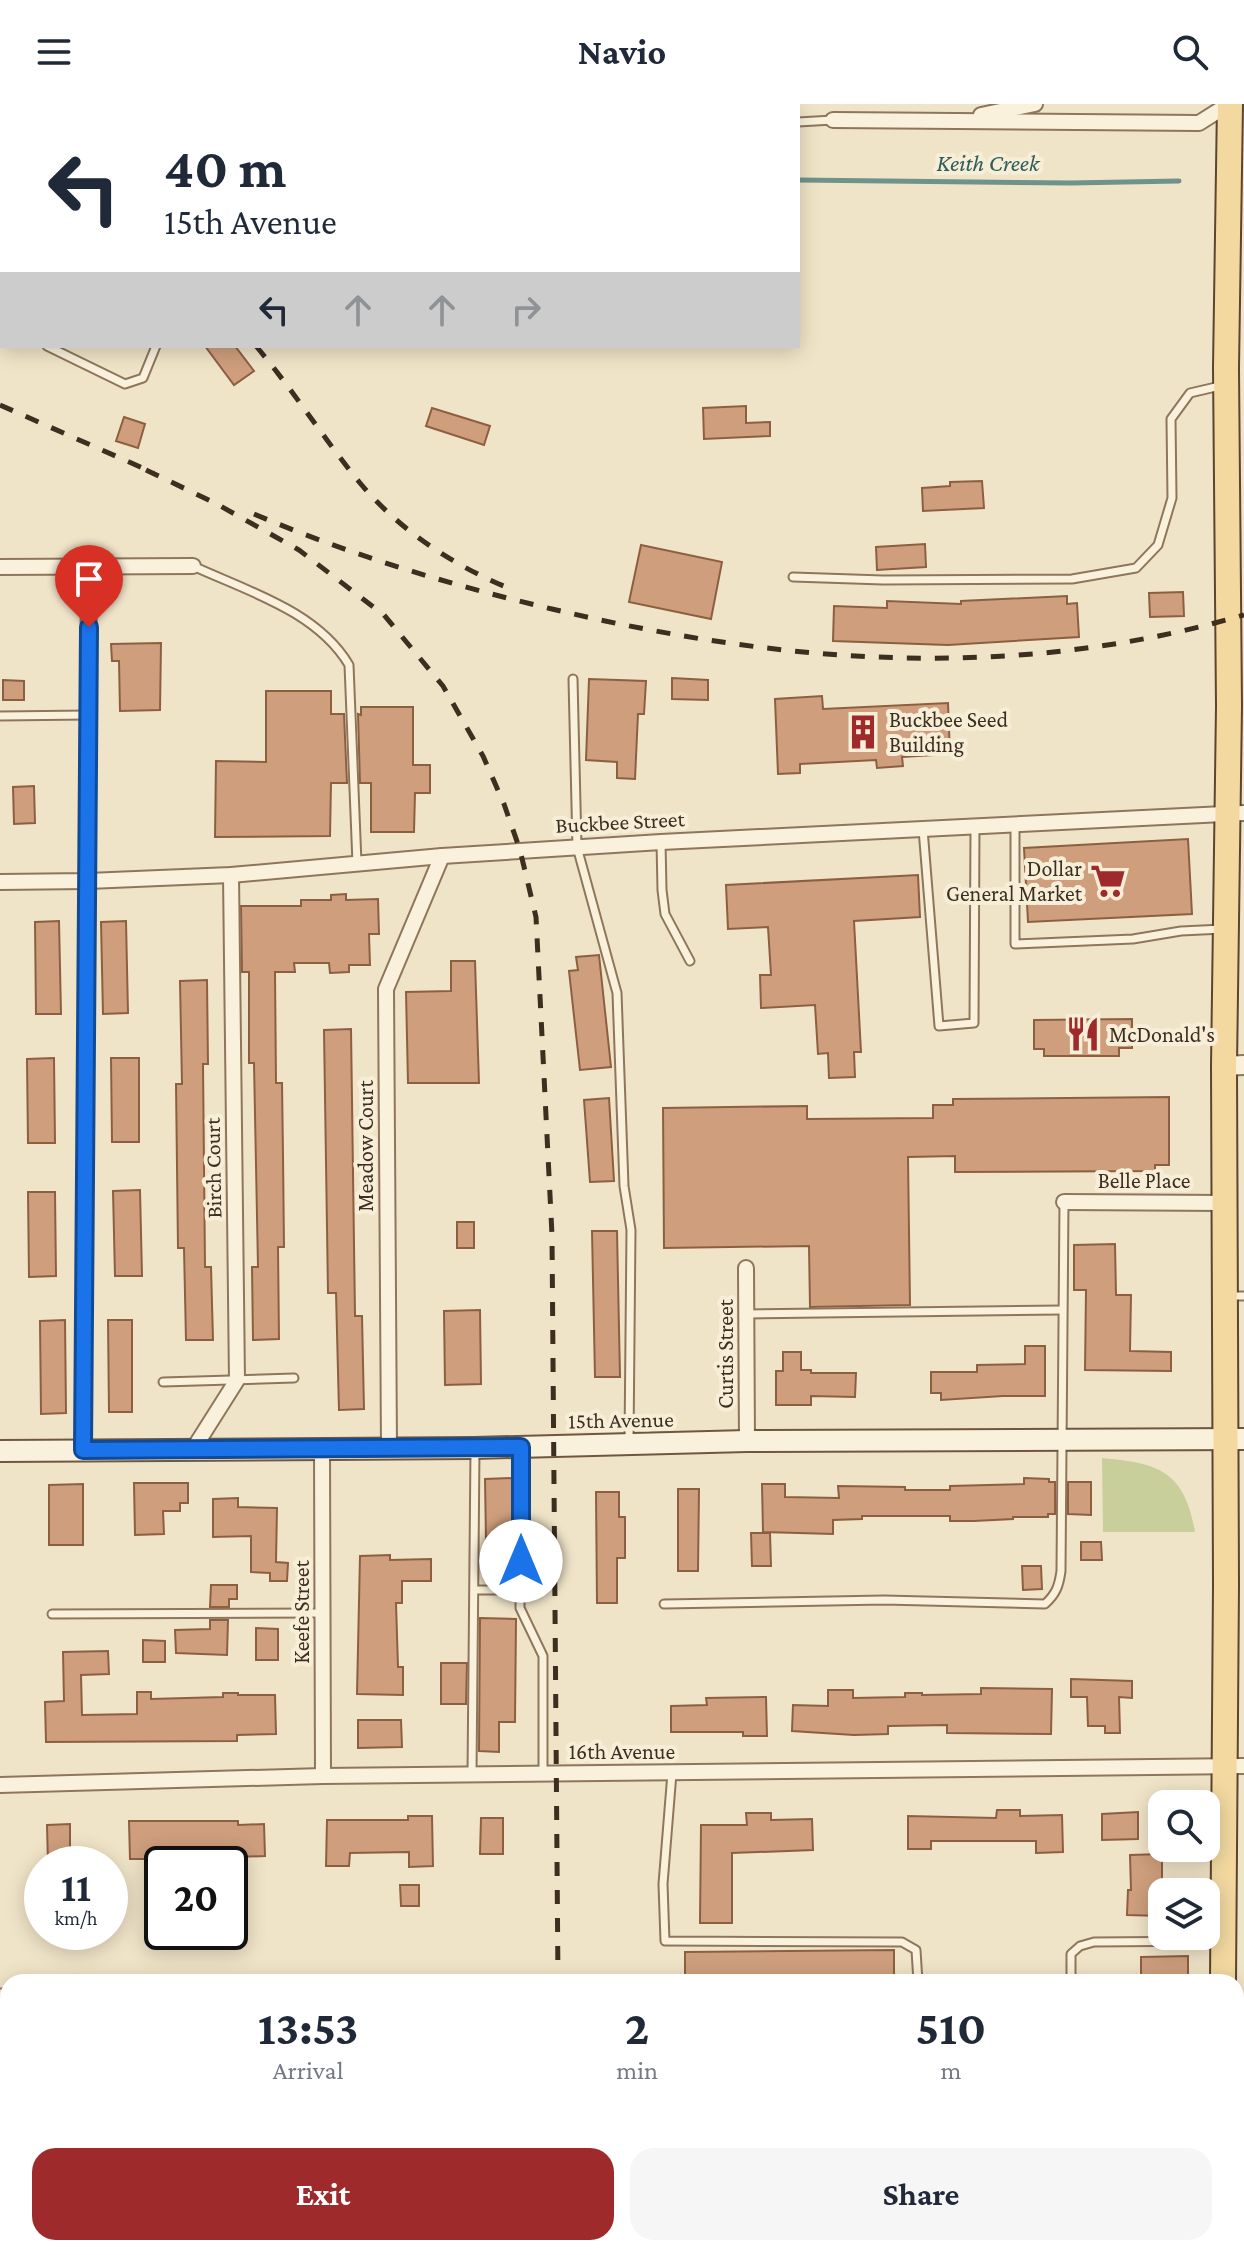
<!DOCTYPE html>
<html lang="en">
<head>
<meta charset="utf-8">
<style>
  :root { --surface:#fff; --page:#f6f6f7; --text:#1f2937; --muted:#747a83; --accent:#9e2a2b }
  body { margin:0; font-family:"Crimson Pro",serif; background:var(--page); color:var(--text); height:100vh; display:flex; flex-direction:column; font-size:30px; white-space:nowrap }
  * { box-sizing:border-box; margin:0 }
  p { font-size:26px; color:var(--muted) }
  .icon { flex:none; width:44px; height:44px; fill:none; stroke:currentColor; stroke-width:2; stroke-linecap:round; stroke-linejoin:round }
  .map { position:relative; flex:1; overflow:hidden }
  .side { position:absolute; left:0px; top:1870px; width:1244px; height:282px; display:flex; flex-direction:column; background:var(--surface); border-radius:24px 24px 0 0; box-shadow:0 4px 20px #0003 }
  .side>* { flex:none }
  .hud { position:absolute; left:0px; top:0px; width:800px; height:244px; box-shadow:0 4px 20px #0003; background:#fff; color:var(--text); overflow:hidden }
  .tools { position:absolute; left:1148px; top:1686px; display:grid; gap:16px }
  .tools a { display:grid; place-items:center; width:72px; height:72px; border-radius:16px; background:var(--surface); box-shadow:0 4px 20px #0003; font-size:40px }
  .speed { position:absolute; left:24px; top:1742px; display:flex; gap:16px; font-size:40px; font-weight:700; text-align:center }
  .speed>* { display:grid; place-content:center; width:104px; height:104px; border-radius:50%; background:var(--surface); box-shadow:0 4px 20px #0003; line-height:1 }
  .speed small { font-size:20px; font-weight:400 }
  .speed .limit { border:4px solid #111; border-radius:12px; background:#fff; color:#111 }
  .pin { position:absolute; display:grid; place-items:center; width:68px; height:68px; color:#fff; margin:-82px -34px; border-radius:50% 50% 50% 0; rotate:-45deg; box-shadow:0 0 8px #0007 }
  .pin .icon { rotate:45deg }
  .me { position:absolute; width:88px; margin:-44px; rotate:0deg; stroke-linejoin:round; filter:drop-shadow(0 0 6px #0008) }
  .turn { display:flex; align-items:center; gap:28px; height:168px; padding:0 32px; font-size:36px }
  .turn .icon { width:104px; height:104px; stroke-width:2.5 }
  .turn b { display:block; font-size:56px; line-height:68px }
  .lanes { display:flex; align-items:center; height:76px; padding:0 32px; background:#0003; justify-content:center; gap:40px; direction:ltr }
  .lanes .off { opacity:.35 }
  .eta { display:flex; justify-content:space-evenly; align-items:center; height:136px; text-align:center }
  .eta b { font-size:48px; font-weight:700; line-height:56px }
  .action { display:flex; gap:16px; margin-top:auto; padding:16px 32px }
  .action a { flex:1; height:92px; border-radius:24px; background:var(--accent); color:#fff; font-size:32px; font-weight:700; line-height:92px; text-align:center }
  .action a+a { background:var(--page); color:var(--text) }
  header { display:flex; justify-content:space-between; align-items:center; height:104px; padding:0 32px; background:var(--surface); font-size:36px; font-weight:700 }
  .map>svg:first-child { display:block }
  .green { fill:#c9cf9b }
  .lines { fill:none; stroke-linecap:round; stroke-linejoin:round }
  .stream { stroke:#6f938a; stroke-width:5 }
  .building { fill:#cf9f7d; stroke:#8d5f41; stroke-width:2 }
  .service-casing { stroke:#8d765c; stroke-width:11 }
  .minor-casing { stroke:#8d765c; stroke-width:18 }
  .tertiary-casing { stroke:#8d765c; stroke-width:22 }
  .secondary-casing { stroke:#6f573f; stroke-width:24 }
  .primary-casing { stroke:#5b4430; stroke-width:28 }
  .service { stroke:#faf1dc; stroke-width:7 }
  .minor { stroke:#faf1dc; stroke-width:14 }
  .tertiary { stroke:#faf1dc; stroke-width:18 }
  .secondary { stroke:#faf1dc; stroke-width:20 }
  .primary { stroke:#f3d9a0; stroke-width:24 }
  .rail { stroke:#3d2e20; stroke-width:5; stroke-dasharray:14 14; stroke-linecap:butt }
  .route-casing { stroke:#114b97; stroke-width:20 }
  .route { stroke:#1a73e8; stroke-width:14 }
  .labels { text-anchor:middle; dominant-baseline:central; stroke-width:8; stroke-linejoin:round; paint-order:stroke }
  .poi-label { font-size:22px; fill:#3d2e20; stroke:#f7eed8; text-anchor:start }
  .street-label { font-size:22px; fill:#3d2e20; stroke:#f7eed8 }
  .water-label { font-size:24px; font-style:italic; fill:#2f5d5a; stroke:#f7eed8 }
</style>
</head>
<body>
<header><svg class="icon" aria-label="menu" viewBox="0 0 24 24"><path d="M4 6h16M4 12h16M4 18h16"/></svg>Navio<svg class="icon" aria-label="search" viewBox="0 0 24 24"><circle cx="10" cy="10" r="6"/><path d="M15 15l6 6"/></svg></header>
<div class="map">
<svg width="1244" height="2151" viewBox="0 0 1244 2151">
  <rect width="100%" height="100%" fill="#f0e4c8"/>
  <path class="green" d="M1102,1354C1159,1359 1184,1367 1195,1428H1103Z"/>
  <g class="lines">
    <g class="stream">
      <path d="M637,0L640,2"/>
      <path d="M798,76L1071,79L1179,77"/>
    </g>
  </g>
  <g class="building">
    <path d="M205,242H235L254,267L234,281Z"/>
    <path d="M746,302V319L770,318V332L704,335L703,304Z"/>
    <path d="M432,304L490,322L484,341L426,322Z"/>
    <path d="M124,313L145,320L138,344L116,337Z"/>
    <path d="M982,377L984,404L923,407L922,384L950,382V378Z"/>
    <path d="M925,440L926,463L877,466L876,443Z"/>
    <path d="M641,441L722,458L711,515L629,498Z"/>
    <path d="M1183,488L1184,512L1150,513L1149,489Z"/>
    <path d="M1067,492V500L1077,499L1079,533L948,541L833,537L834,502L887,504V497L961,500V497Z"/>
    <path d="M161,539L160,606L120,607L119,557H112L111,540Z"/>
    <path d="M672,574L708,576V596L672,595Z"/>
    <path d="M589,575L646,577L644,610H638L635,675L617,674V658L586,656Z"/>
    <path d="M3,576L24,577V596H3Z"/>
    <path d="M266,587H331V610H344L347,679H331L330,732L215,733L216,657L266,658Z"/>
    <path d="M822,592L823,605L948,599L950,650L902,653L903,662L877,664L876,656L800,660V669L778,670L775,595Z"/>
    <path d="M361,603H413V661H430V689H415L414,728H371V679H360L358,610L361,611Z"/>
    <path d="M34,682L35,719L14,720L13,683Z"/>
    <path d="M1188,735L1192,810L1028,818L1024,744Z"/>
    <path d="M918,771L920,813L854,817L861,948H854L855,973L829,974L828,949L818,950L815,901L761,904L760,871H771L768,823L728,825L726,781Z"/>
    <path d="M346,790V796L378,795L379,830H369L370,861H349V868L330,869L329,859H294L295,868H275L276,979H282L283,1051L284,1143H278L279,1235L253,1236L252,1163H258L254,959H249V868H242L241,802H301V796H331V791Z"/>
    <path d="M59,817L61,910H36L35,818Z"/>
    <path d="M126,817L128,909L103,910L101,818Z"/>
    <path d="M599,851L611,963L580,966L569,867L578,866L576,853Z"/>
    <path d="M451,857H475L479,979H408L406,888L451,887Z"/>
    <path d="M207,876L208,960H203L205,1163H211L213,1236H186L184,1144H178L176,980H182L180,877Z"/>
    <path d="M1132,915V944H1119V952H1044V945H1034V916Z"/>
    <path d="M351,925L355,1212H362L364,1305L339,1306L336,1189H328L324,926Z"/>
    <path d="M54,954L55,1039H28L27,955Z"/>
    <path d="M111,954H139V1038H112Z"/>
    <path d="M1169,993V1061H1155V1067L955,1068V1052L908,1053L910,1201L810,1203L809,1142L664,1144L663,1004L807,1002V1015L933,1014V1001H953V995Z"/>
    <path d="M609,994L614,1077L590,1078L584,996Z"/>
    <path d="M140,1086L142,1172H115L113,1087Z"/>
    <path d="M28,1088H55L56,1172L29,1173Z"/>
    <rect x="457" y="1118" width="17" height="26"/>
    <path d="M592,1127H617L620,1273H595Z"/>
    <path d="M1115,1140L1116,1191H1131L1130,1247L1171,1248V1267L1085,1266L1086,1186H1074V1141Z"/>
    <path d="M480,1206L481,1280L445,1281L444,1207Z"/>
    <path d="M65,1216L66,1309L41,1310L40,1217Z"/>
    <path d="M108,1216H132V1308H109Z"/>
    <path d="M1025,1242H1045V1292H1003L941,1296V1289H931V1268H977V1261L1025,1260Z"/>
    <path d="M783,1248H801V1266H811V1269H856L855,1293L811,1292V1301H776V1267H783Z"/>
    <path d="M512,1374L514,1436H486L485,1375Z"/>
    <path d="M1024,1374L1049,1375V1378H1055V1410H1048V1413H1013V1415L974,1417H950V1412H862V1415L833,1416V1430L763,1428L762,1380H785V1393L839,1394L838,1382L905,1383V1386H950V1382L1024,1380Z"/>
    <path d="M1068,1378H1091V1411L1068,1410Z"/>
    <path d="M134,1379H188V1399H180V1407H163L164,1430L135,1431Z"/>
    <path d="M83,1380V1441H49V1381Z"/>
    <path d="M678,1385H699L698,1467H678Z"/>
    <path d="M596,1388H619V1413H625V1454H617V1499H597Z"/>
    <path d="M238,1394V1403L277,1404L276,1458L288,1459L287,1477H270V1469L251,1468V1432L213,1433V1395Z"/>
    <path d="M751,1429H770L771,1462H752Z"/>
    <path d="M1081,1438H1101L1102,1456H1081Z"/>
    <path d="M390,1451V1456L431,1455V1477H402V1499H396L398,1563H403V1591L357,1590L360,1452Z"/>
    <path d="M1022,1462H1041L1042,1485L1023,1486Z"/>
    <path d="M211,1481H237V1495H229V1503H210Z"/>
    <path d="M480,1514L516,1515L515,1618H499V1648L479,1647Z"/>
    <path d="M210,1516H228L227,1551L176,1549L175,1526L210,1525Z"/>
    <path d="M256,1524L278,1525V1556H256Z"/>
    <path d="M143,1536L165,1537V1558H143Z"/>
    <path d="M108,1547L109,1570L81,1571L82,1611L137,1610V1588H151V1595L223,1593V1589H238V1591H275L276,1630L237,1631V1637L46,1638L45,1598L64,1597L63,1548Z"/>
    <path d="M441,1559H467L466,1600H441Z"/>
    <path d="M1071,1575L1132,1577V1594L1119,1593L1120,1629H1105V1622H1088L1087,1593H1071Z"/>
    <path d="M981,1584L1052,1585L1051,1630L947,1629V1621L888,1622V1630L854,1631L792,1627L793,1601L828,1602V1586H853V1594L905,1593V1589H922V1591L981,1590Z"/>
    <path d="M766,1593L767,1632H743V1628H671V1602L707,1601L706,1594Z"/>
    <path d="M358,1616H401L402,1643L358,1644Z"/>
    <path d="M997,1706H1020V1712L1062,1711L1063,1748L1036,1749V1737H931V1745H908V1712L996,1714Z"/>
    <path d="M1138,1708V1735L1102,1736V1710Z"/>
    <path d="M746,1709H771V1716L812,1715L813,1746L732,1749V1819H700L701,1721H747Z"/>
    <path d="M408,1712H432L433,1762L409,1763V1748L350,1749L349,1762H326L327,1716H408Z"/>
    <path d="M481,1714H503V1750H480Z"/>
    <path d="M129,1717H238V1721L264,1720L265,1752L237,1753V1757H196V1760H171V1755H130Z"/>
    <path d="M70,1720V1760H48L47,1721Z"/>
    <path d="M1162,1750V1812L1127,1811L1128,1786H1131L1130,1751Z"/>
    <path d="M400,1781H419V1802H401Z"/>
    <path d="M894,1846V1878H685V1848Z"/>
    <path d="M1188,1852V1878H1141V1853Z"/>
  </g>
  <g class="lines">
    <g class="service-casing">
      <g id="service">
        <path d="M753,0L757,2"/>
        <path d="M533,2V0"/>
        <path d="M798,18L833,16"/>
        <path d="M0,51L2,52"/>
        <path d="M0,223H2"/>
        <path d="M47,242L125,280L143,274L156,242"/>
        <path d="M193,462C247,487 317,507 349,561L357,759"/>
        <path d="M793,473L883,476L1072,475L1136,464L1158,441L1172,394L1171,315L1190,289L1220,282"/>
        <path d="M573,575L577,743L617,889L624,1082L631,1126L629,1338"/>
        <path d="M0,612L89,611"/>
        <path d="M1015,721V840L1133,835L1181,827L1223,825"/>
        <path d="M923,725L939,922L974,919L975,723"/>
        <path d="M661,738L662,786L665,810L690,857"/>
        <path d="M1228,1192H1244"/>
        <path d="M746,1210L1062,1206"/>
        <path d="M163,1278L294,1274"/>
        <path d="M521,1345L520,1504L543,1552V1670"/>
        <path d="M475,1486H521"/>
        <path d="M664,1500L884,1496L1045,1500C1056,1490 1059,1482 1061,1467L1064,1098"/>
        <path d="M52,1510L323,1509"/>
        <path d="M672,1669L663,1780L665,1837L902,1838L916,1846L918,1878"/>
        <path d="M472,1670L475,1346"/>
        <path d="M1071,1878V1850L1080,1842L1094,1838L1221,1837"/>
        <path d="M0,1889H8"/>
        <path d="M921,2144L922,2151"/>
        <path d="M1087,2144V2151"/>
        <path d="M87,2151V2144"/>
        <path d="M442,2151V2144"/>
      </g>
    </g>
    <g class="minor-casing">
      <g id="minor">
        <path d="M981,11L1035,0"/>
        <path d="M833,16L1199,19L1229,0"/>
        <path d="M0,463L193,462"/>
        <path d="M0,778L88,777L231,771L442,752L661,738L1244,709"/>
        <path d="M1064,1098L1224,1099"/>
        <path d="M746,1164L747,1337"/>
        <path d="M194,1344L237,1276L231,771"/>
        <path d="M322,1344L323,1672"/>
        <path d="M389,1344L386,885L442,752"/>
        <path d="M83,1346L89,464"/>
        <path d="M0,1681L323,1672L1244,1662"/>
        <path d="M1236,1987H1244"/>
      </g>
    </g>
    <g class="tertiary-casing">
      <path id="tertiary" d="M1224,962L1244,961"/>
    </g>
    <g class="secondary-casing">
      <path id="secondary" d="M0,1347L474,1344L747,1337L1244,1335"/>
    </g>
    <g class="primary-casing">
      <g id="primary">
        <path d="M1223,1878L1226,1481L1224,962L1229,602L1226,264L1230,0"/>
        <path d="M1221,2151V2144"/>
      </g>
    </g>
    <use href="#service" class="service"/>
    <use href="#minor" class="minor"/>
    <use href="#tertiary" class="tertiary"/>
    <use href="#secondary" class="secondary"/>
    <use href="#primary" class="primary"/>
    <g class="rail">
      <path d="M75,0L77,2"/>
      <path d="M256,242C293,286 324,335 360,379C401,428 457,464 516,487"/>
      <path d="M0,301L154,369"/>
      <path d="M146,366L215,399L299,446L384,511L443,582L483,652L504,700L520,746L536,813L552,1131L558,1878"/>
      <path d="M254,410C351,451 450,481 552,505C784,560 1012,578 1244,511"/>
      <path d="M558,2144V2151"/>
    </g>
  </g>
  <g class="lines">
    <g class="route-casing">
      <path id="route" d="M89,523L83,1346L521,1343V1457"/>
    </g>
    <use href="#route" class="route"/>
  </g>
  <defs>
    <g id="building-bare" transform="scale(2.76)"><path d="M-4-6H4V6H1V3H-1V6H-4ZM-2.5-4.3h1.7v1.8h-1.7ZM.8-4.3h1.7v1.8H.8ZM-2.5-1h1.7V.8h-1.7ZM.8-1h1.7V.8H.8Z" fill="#9e2a2b" stroke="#f7eed8" stroke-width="2.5" paint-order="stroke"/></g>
    <g id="supermarket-bare" transform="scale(2.76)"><path d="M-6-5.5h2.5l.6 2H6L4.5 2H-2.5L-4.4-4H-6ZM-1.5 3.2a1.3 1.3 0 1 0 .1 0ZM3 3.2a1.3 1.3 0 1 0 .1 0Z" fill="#9e2a2b" stroke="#f7eed8" stroke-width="2.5" paint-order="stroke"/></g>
    <g id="restaurant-bare" transform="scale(2.76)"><path d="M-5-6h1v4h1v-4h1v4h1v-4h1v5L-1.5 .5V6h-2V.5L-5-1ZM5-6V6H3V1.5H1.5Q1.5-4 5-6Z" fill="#9e2a2b" stroke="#f7eed8" stroke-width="2.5" paint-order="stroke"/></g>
  </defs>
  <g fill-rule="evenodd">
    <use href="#building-bare" x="863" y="628"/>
    <use href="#supermarket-bare" x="1108" y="777"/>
    <use href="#restaurant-bare" x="1083" y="930"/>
  </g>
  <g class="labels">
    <g class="poi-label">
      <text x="889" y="615">Buckbee Seed<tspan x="889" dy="25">Building</tspan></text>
      <text x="1082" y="764" text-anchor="end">Dollar<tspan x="1082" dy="25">General Market</tspan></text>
      <text x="1109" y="930">McDonald's</text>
    </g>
    <g class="street-label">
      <text transform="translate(620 718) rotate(-3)">Buckbee Street</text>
      <text transform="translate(365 1042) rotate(-90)">Meadow Court</text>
      <text transform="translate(213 1064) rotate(-91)">Birch Court</text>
      <text x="1144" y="1076">Belle Place</text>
      <text transform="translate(725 1250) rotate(-90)">Curtis Street</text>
      <text transform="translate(621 1316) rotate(-1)">15th Avenue</text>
      <text transform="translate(301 1508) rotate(-90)">Keefe Street</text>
      <text x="622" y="1647">16th Avenue</text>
    </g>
    <g class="water-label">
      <text x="988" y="58">Keith Creek</text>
    </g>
  </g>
</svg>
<div class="tools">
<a><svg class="icon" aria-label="search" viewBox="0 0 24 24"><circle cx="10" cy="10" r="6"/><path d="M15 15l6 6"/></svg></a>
<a><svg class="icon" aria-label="layers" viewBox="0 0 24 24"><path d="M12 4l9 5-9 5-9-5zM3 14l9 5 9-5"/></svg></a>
</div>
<div class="speed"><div>11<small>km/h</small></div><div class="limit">20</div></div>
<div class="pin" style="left:89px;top:523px;background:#d93025"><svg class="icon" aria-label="arrive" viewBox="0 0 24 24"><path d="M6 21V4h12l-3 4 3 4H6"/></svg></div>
<svg class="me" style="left:521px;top:1457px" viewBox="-20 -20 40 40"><circle r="19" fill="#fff"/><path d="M0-13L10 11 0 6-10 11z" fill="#1a73e8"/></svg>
<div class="hud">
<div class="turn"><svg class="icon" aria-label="left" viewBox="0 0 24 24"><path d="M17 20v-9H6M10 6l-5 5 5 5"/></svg><div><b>40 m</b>15th Avenue</div></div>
<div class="lanes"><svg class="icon" aria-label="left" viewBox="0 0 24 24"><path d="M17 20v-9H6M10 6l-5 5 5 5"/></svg><svg class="icon off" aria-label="ahead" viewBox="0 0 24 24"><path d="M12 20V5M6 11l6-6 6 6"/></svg><svg class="icon off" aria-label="ahead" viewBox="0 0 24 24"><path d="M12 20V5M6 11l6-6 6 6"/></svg><svg class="icon off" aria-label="right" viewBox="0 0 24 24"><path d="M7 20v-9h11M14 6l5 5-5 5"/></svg></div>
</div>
<section class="side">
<div class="eta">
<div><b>13:53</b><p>Arrival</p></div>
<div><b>2</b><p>min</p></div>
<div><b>510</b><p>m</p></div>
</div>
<div class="action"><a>Exit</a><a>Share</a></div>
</section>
</div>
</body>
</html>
